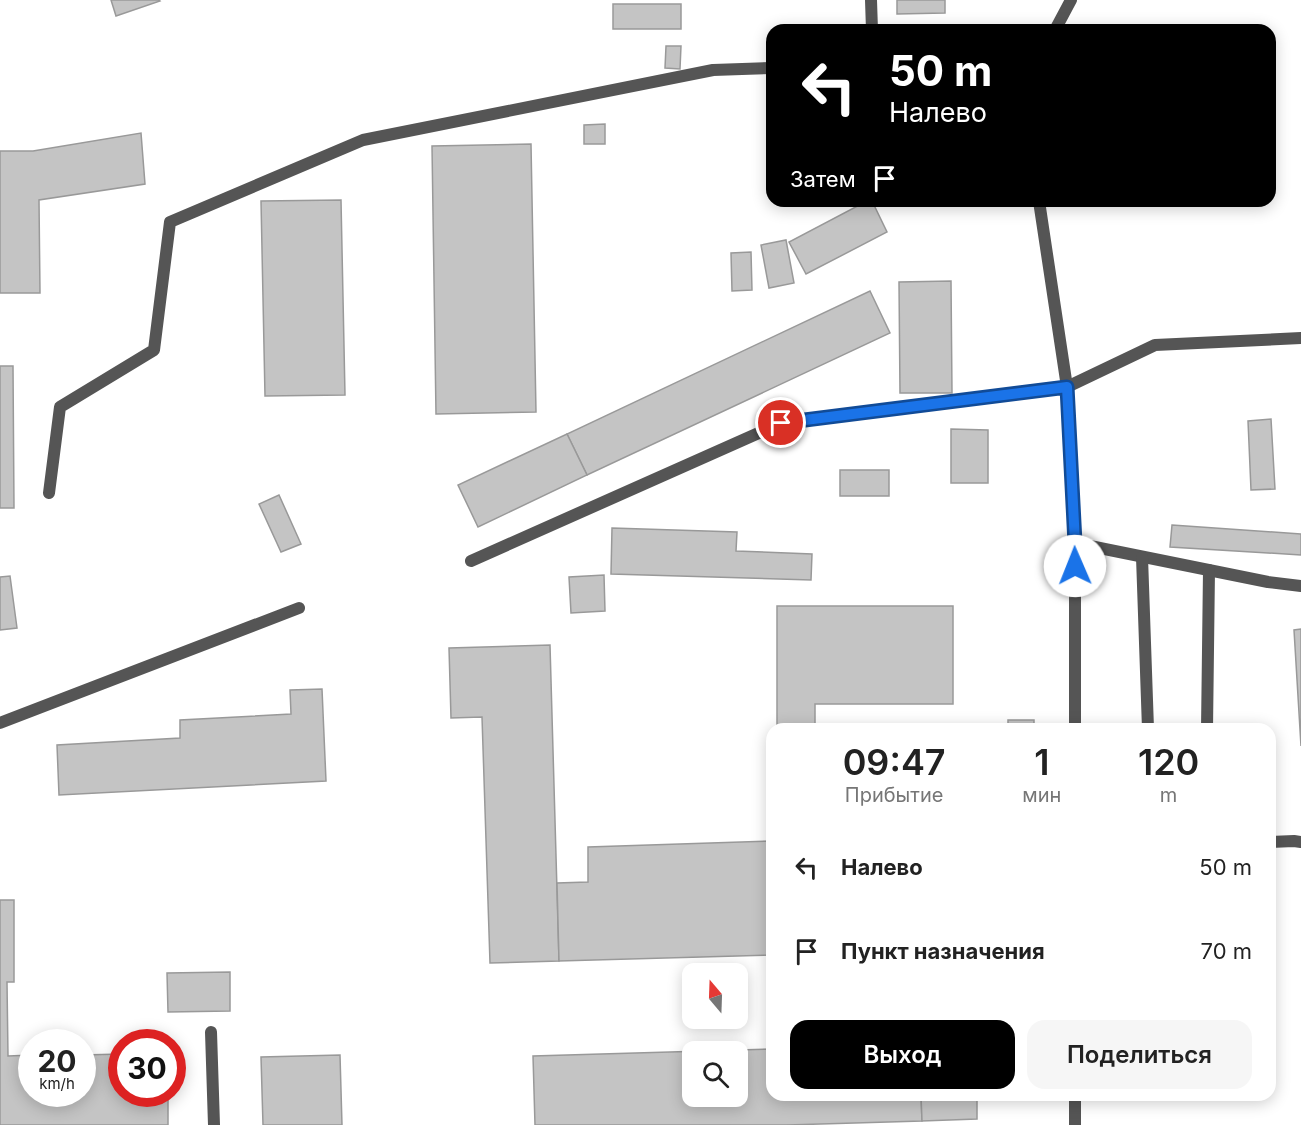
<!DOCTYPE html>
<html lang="ru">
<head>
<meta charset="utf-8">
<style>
  :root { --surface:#fff; --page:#f6f6f6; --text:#222; --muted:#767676; --accent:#000 }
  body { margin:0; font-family:Inter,sans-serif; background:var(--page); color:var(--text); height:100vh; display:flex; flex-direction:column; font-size:22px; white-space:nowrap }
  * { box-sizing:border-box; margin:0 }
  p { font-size:20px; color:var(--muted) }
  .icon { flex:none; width:33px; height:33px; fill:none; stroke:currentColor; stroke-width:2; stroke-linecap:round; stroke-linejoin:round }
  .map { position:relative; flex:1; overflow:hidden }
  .sheet { position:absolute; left:766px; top:723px; width:510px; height:378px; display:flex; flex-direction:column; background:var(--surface); border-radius:18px; box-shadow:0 3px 15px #0003 }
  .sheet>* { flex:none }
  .top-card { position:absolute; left:766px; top:24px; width:510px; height:183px; border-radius:18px; box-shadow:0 3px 15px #0003; background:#000; color:#fff; overflow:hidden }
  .needle { width:39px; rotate:341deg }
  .fabs { position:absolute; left:682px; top:963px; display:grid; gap:12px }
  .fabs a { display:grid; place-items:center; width:66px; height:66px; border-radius:12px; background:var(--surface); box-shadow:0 3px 15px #0003; font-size:30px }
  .speed { position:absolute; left:18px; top:1029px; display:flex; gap:12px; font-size:30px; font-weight:700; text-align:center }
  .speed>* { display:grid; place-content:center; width:78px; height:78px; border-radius:50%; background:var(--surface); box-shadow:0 3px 15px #0003; line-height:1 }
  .speed small { font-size:15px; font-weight:400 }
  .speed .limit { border:9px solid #d22; background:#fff; color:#111 }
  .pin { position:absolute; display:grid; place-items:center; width:51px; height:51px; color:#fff; margin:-26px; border:3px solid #fff; border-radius:50%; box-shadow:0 2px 6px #0007 }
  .me { position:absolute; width:66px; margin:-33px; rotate:359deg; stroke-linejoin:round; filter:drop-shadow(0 0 4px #0008) }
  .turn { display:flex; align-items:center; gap:21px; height:126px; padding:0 24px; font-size:27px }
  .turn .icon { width:78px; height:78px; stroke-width:2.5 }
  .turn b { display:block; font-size:42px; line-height:51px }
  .then { display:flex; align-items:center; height:57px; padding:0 24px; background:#0003; gap:12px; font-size:22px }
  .eta { display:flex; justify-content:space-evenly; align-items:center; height:102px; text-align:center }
  .eta b { font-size:36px; font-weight:600; line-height:42px }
  .action { display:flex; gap:12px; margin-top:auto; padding:12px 24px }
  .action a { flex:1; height:69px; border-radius:18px; background:var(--accent); color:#fff; font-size:24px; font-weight:600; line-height:69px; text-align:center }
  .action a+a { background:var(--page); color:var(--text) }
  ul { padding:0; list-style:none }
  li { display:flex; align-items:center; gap:18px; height:84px; padding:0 24px }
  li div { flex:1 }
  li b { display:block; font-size:22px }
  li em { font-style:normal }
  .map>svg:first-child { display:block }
  .building { fill:#c4c4c4; stroke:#999; stroke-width:1.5; fill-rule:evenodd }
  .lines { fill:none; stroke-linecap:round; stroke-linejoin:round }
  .service { stroke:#555; stroke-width:12 }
  .minor { stroke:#555; stroke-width:12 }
  .route-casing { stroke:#114b97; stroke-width:15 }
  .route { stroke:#1a73e8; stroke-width:10 }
</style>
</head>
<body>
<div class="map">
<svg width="1301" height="1125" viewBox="0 0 1301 1125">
  <rect width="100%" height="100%" fill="#fff"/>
  <g class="building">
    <path d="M111,0H159L160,1L116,16Z"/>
    <path d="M897,0H945V13L897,14Z"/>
    <rect x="613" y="4" width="68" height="25"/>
    <path d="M666,46H681L680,69L665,68Z"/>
    <path d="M605,124V144H584V125Z"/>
    <path d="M141,133L145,184L39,200L40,293H0V151H33Z"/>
    <path d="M531,144L536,412L436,414L432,146Z"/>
    <path d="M341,200L345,395L265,396L261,201Z"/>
    <path d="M867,201H872L887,232L806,274L789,242Z"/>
    <path d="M786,240L794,283L769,288L761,245Z"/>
    <path d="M751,252L752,290L732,291L731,253Z"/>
    <path d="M951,281L952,393H900L899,282Z"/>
    <path d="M870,291L890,333L587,475L567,434Z"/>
    <path d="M0,366H13L14,508H0Z"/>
    <path d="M1271,419L1275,489L1251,490L1248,421Z"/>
    <path d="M951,429L988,430V483H951Z"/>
    <path d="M567,434L587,475L478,527L458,485Z"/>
    <rect x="840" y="470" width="49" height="26"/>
    <path d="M279,495L301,544L281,552L259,504Z"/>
    <path d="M1172,525L1301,534V555L1170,547Z"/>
    <path d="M612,528L737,532L736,551L812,554L811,580L611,574Z"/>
    <path d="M604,575L605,611L571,613L569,577Z"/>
    <path d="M10,576L17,628L0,630V577Z"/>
    <path d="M777,606H953V704H815V725H777Z"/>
    <path d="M1301,629V746L1294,630Z"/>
    <path d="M550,645L559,961L490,963L482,717L451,718L449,648Z"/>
    <path d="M322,689L326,781L59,795L57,745L180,738V720L291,714L290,690Z"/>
    <rect x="1008" y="720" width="26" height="9"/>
    <path d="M772,841V955L559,961L557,883L588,882V847Z"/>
    <path d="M0,900H14V982H7L8,1056L32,1055V1094H82V1055L122,1054V1094H168V1125H0Z"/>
    <path d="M230,972V1011L168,1012L167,973Z"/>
    <path d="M772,1049V1095H921L922,1121L787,1125H535L533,1056ZM693,1052H738V1096H693Z"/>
    <path d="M340,1055L342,1125H263L261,1057Z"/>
    <path d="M921,1095H977V1119L922,1121Z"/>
  </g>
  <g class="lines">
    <g class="service">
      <path d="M871,0L872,30"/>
      <path d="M49,493L60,407L154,350L170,222L363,140L713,70L772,68"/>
      <path d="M1075,543L1268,582L1301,586"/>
      <path d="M1142,557L1148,729"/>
      <path d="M471,561L781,423L1067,387L1155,345L1301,338"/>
      <path d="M0,723L299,608"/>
      <path d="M1207,729L1209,570"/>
      <path d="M1270,842L1294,841L1301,842"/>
      <path d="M211,1032L214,1125"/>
    </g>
    <g class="minor">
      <path d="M1055,30L1071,0"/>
      <path d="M1039,201L1067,387L1075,543V729"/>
      <path d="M1075,1125V1095"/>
    </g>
  </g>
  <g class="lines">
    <g class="route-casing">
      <path id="route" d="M781,423L1067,387L1075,543V566"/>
    </g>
    <use href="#route" class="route"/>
  </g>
</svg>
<div class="fabs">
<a><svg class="needle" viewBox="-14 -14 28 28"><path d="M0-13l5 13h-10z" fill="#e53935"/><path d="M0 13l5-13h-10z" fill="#767676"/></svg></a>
<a><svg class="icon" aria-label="search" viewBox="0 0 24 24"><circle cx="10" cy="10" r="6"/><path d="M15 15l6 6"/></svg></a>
</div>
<div class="speed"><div>20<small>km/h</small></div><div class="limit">30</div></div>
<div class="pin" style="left:781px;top:423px;background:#d93025"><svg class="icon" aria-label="arrive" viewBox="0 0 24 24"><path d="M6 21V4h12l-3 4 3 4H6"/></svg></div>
<svg class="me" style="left:1075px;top:566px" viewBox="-20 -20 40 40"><circle r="19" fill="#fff"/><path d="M0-13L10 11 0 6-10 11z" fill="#1a73e8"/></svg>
<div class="top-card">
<div class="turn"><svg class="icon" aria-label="left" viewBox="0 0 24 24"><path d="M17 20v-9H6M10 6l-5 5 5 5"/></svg><div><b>50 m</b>Налево</div></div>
<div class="then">Затем<svg class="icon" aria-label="arrive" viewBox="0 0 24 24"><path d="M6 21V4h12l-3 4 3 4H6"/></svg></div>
</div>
<section class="sheet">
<div class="eta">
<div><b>09:47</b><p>Прибытие</p></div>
<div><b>1</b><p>мин</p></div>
<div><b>120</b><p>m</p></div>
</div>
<ul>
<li><svg class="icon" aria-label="left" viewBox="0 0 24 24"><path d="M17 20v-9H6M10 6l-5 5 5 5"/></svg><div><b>Налево</b></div><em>50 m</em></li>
<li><svg class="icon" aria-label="arrive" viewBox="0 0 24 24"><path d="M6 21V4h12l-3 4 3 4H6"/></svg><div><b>Пункт назначения</b></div><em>70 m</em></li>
</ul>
<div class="action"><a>Выход</a><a>Поделиться</a></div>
</section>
</div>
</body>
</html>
